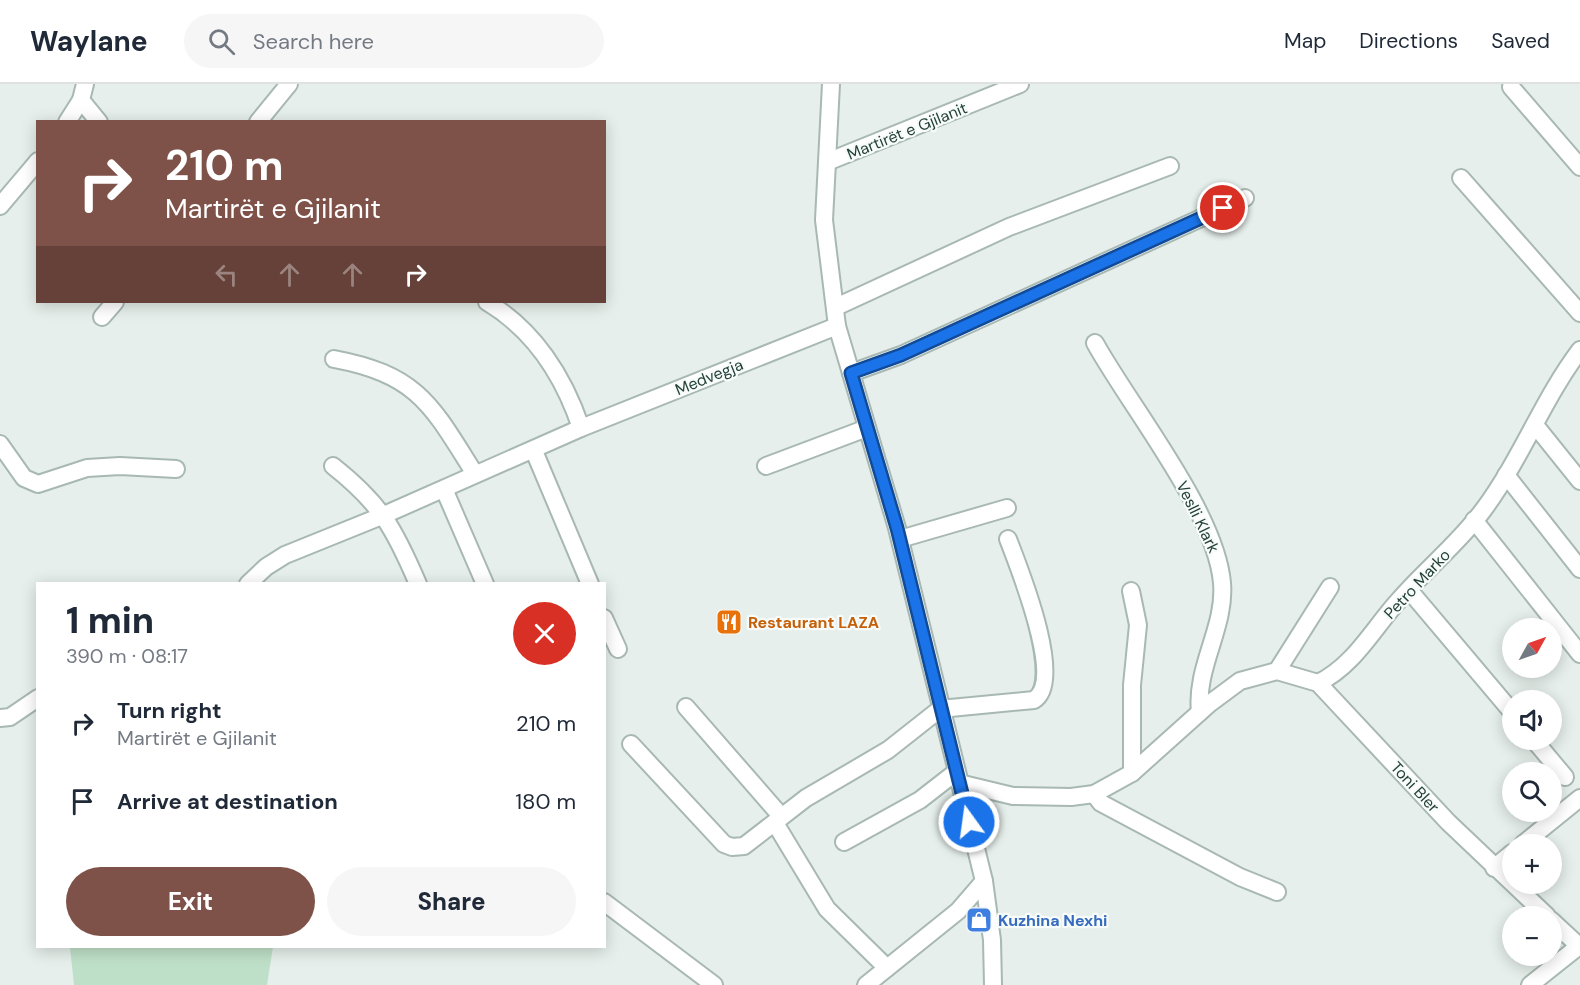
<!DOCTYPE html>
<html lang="en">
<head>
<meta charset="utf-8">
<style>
  :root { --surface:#fff; --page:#f6f6f7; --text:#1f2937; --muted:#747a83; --line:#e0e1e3; --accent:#7f5249 }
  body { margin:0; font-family:"DM Sans",sans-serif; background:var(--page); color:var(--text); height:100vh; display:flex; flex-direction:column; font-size:22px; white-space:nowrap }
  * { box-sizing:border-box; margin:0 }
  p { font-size:20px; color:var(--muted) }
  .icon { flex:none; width:33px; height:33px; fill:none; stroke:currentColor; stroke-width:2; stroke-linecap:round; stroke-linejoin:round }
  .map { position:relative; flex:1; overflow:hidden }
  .details { position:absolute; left:36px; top:498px; width:570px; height:366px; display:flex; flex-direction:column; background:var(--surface); border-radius:0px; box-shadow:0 3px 15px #0003 }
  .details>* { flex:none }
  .banner { position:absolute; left:36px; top:36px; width:570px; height:183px; border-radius:0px; box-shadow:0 3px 15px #0003; background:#7f5249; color:#fff; overflow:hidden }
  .needle { width:39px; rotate:50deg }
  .tools { position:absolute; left:1502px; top:534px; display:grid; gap:12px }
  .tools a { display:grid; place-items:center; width:60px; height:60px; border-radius:50%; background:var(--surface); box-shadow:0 3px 15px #0003; font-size:30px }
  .pin { position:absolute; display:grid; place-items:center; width:51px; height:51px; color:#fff; margin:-26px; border:3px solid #fff; border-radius:50%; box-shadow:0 2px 6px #0007 }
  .me { position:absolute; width:66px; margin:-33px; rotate:346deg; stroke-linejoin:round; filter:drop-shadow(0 0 4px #0008) }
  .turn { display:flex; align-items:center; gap:21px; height:126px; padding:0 30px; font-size:27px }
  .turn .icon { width:78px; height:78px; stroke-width:2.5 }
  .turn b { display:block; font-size:42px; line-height:51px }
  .lanes { display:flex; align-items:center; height:57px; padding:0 30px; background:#0003; justify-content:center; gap:30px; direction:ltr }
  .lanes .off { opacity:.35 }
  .round { display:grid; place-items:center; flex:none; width:63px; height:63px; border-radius:32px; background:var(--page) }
  .head { display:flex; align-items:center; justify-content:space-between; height:102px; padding:0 30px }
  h1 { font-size:36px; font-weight:800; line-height:45px }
  .primary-button { display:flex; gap:12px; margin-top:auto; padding:12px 30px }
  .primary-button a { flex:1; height:69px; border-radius:36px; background:var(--accent); color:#fff; font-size:24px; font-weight:800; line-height:69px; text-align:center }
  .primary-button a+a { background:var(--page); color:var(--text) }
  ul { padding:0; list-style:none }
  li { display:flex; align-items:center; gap:18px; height:78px; padding:0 30px }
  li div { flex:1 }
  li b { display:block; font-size:22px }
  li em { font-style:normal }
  header { display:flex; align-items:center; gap:36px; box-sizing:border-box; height:84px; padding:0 30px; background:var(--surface); border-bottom:2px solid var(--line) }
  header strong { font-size:28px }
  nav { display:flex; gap:33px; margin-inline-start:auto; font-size:21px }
  .search { width:420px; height:54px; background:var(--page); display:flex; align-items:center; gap:15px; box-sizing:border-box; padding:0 21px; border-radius:33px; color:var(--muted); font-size:22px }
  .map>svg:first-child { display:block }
  .green { fill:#bfe0c8 }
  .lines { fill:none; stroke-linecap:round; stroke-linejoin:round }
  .street-casing { stroke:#a8b8b2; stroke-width:20 }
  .street { stroke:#fff; stroke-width:16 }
  .route-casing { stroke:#114b97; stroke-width:15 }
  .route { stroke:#1a73e8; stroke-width:10 }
  .labels { text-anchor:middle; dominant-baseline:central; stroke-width:4.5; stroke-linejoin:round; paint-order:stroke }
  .street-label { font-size:16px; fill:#24423a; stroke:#f7fbf9 }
  .food-label { font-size:16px; font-weight:bold; fill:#c56008; stroke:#f7fbf9; text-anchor:start }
  .shop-label { font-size:16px; font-weight:bold; fill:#366cbe; stroke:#f7fbf9; text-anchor:start }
</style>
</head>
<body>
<header>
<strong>Waylane</strong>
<div class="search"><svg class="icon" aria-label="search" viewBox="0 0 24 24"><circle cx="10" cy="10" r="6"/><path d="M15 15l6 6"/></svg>Search here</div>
<nav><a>Map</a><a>Directions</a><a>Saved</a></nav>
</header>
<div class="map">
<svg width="1580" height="901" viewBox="0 0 1580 901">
  <rect width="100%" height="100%" fill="#e6efeb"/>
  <path class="green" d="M70,863V862L273,863L267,901H74Z"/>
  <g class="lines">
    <g class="street-casing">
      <g id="street">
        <path d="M85,0L81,16L99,38"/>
        <path d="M831,0L824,136L837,242L897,444L984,797L992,856L993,901"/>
        <path d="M1511,3L1580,83"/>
        <path d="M67,38L81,16"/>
        <path d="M258,38L289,0"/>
        <path d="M827,78L1020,0"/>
        <path d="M1461,94L1580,229"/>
        <path d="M0,122L38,77"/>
        <path d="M487,218C534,246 564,293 581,344"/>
        <path d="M836,223L1009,143L1170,82"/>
        <path d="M102,233L115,218"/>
        <path d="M1095,259C1131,324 1216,428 1222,499C1226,543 1195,583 1200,628"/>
        <path d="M334,275C419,291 432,322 475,390"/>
        <path d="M851,289L901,271L1245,114"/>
        <path d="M1535,341L1580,397"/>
        <path d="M0,360L24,394L38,400L87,384L120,382L176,385"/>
        <path d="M534,367L590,500"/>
        <path d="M333,382C381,420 394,444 418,500"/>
        <path d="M766,382L867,344"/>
        <path d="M1506,391L1580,485"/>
        <path d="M444,405L485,500"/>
        <path d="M1474,436L1580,570"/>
        <path d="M900,455L1007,424"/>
        <path d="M248,500L266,483L285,471L384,431L581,344L837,242"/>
        <path d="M1409,506L1512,628"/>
        <path d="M1131,507L1138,541L1132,601V689"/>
        <path d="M604,534L618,565"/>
        <path d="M1277,587L1330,503"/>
        <path d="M1318,599C1354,582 1374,543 1400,515C1427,484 1459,459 1484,425C1521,375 1543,315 1580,266"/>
        <path d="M686,623L781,732"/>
        <path d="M0,634L10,633L38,614"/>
        <path d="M1534,656L1565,693"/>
        <path d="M631,660L724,760L732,763L744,762L806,714L888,666L940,625L1034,616C1065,597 1019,484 1008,455"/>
        <path d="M959,699L1013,712L1071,713L1094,710L1132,689L1209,620L1240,597L1277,587L1318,599L1448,738L1547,832"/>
        <path d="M1094,710L1101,719L1240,793L1277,808"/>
        <path d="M775,739L827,825L887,884"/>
        <path d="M844,758L920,716L956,688"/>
        <path d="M1523,760L1580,714"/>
        <path d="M1494,784L1512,769"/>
        <path d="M604,818L714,901"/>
        <path d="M866,901L958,827L984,797"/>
        <path d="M1530,901L1579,862L1551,836"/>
      </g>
    </g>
    <use href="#street" class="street"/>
  </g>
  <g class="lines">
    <g class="route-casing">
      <path id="route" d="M969,738L897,444L851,289L901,271L1223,124"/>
    </g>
    <use href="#route" class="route"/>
  </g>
  <defs>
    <g id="restaurant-square" transform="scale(1.35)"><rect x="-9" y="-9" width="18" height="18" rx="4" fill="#e8710a" stroke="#f7fbf9"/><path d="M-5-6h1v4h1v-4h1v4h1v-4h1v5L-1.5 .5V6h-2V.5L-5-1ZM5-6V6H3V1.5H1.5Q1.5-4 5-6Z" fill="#fff"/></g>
    <g id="shop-square" transform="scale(1.35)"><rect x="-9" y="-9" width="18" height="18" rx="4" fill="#3f7fe0" stroke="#f7fbf9"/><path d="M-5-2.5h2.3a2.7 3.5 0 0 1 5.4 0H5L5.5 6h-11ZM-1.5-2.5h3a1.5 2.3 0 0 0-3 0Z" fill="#fff"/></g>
  </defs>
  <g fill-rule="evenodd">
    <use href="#restaurant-square" x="729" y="538"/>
    <use href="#shop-square" x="979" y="836"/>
  </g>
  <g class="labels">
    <g class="street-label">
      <text transform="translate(907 47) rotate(-22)">Martirët e Gjilanit</text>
      <text transform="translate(709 293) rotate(-22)">Medvegja</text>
      <text transform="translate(1198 433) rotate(64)">Veslli Klark</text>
      <text transform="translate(1417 500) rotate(-47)">Petro Marko</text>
      <text transform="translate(1415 703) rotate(47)">Toni Bler</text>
    </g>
    <g class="food-label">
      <text x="748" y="538">Restaurant LAZA</text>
    </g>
    <g class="shop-label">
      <text x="998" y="836">Kuzhina Nexhi</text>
    </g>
  </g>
</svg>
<div class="tools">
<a><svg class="needle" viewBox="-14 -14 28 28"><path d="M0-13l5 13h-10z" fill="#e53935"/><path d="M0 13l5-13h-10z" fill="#747a83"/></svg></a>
<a><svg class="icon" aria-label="sound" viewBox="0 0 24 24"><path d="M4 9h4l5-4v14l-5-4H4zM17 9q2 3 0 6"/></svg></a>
<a><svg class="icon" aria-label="search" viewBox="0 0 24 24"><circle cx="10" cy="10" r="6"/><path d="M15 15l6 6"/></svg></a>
<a>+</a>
<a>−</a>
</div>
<div class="pin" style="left:1223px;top:124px;background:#d93025"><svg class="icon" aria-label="arrive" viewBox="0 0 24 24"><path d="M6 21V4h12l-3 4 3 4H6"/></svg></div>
<svg class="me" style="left:969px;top:738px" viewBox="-20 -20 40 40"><circle r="17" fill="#1a73e8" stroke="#fff" stroke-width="3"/><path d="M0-11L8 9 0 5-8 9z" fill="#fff"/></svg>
<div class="banner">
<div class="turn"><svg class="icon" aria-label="right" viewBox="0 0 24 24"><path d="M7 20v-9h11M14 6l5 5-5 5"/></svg><div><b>210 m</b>Martirët e Gjilanit</div></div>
<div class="lanes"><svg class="icon off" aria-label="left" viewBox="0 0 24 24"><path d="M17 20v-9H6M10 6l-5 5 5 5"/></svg><svg class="icon off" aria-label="ahead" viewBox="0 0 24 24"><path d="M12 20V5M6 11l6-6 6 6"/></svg><svg class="icon off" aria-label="ahead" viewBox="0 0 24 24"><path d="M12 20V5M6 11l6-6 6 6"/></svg><svg class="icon" aria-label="right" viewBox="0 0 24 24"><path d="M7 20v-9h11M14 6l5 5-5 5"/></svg></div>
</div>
<section class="details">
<div class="head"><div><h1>1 min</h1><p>390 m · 08:17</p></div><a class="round" style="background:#d93025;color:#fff"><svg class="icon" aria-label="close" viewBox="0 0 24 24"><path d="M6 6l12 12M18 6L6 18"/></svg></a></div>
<ul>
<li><svg class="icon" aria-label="right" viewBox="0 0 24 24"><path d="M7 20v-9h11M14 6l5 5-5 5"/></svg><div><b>Turn right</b><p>Martirët e Gjilanit</p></div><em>210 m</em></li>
<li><svg class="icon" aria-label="arrive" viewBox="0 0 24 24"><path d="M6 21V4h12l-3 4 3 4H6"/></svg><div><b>Arrive at destination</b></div><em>180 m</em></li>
</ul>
<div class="primary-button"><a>Exit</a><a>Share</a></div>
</section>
</div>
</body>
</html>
